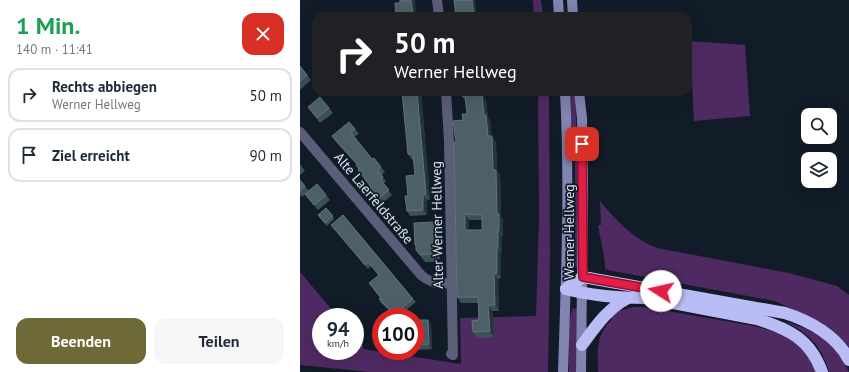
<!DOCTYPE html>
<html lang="de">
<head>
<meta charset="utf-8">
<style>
  :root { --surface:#fff; --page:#f6f6f7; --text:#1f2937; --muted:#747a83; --line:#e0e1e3; --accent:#6d6a37 }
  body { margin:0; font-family:"PT Sans",sans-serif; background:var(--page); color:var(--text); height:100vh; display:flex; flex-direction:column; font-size:15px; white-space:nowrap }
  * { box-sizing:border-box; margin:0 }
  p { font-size:13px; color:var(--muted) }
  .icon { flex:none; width:22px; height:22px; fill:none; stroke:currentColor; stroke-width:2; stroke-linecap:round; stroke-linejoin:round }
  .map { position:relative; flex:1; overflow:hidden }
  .panel { display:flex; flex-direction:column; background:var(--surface); width:300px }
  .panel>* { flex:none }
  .hud { position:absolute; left:12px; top:12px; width:380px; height:84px; border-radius:12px; box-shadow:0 4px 16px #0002; background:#202124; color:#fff; overflow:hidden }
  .controls { position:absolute; left:501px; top:108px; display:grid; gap:8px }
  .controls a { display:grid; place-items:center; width:36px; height:36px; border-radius:8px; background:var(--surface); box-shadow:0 4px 16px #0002; font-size:20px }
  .speed { position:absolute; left:12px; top:308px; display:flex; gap:8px; font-size:20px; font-weight:700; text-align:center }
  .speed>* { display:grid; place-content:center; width:52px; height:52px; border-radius:50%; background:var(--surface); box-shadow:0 4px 16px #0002; line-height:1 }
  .speed small { font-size:10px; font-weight:400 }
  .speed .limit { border:6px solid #d22; background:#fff; color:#111 }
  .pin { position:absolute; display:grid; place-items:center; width:34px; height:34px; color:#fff; margin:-17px; border-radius:8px; box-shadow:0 2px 6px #0006 }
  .me { position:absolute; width:44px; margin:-22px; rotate:280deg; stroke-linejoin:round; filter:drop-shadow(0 0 3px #0008) }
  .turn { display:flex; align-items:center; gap:14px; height:84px; padding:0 16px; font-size:18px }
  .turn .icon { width:52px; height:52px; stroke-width:2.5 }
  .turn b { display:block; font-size:28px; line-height:34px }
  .round { display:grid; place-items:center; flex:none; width:42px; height:42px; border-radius:12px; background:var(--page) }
  .head { display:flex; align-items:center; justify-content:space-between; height:68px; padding:0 16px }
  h1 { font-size:24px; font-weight:700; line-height:30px; color:#1e9e55 }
  .primary-button { display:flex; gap:8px; margin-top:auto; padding:8px 16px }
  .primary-button a { flex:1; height:46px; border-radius:12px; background:var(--accent); color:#fff; font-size:16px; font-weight:700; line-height:46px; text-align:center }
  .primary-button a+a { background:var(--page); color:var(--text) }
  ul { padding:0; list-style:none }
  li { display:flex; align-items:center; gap:12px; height:54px; margin:0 8px 6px; padding:0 8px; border:2px solid var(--line); border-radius:12px }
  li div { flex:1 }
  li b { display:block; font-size:15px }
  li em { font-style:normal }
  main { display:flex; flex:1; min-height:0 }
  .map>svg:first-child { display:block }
  .green { fill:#4f2a62 }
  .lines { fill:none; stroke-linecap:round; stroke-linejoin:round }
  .minor { stroke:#5b5d79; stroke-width:10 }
  .secondary { stroke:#8183b0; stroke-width:10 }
  .motorway { stroke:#babcf6; stroke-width:12 }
  .wall { fill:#3c5057; fill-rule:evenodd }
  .shaded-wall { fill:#24353e }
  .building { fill:#4d6067; stroke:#63747b; fill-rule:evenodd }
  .route-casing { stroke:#92132f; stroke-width:10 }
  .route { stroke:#e11d48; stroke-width:7 }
  .labels { text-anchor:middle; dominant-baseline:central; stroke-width:3.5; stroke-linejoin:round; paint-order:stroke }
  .street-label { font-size:14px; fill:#d9e1ea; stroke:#111c28 }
</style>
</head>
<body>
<main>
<section class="panel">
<div class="head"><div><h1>1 Min.</h1><p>140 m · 11:41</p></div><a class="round" style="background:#d93025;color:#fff"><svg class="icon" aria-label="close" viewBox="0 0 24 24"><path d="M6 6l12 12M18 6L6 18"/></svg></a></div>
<ul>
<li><svg class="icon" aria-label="right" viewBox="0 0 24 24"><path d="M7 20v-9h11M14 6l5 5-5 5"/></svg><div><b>Rechts abbiegen</b><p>Werner Hellweg</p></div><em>50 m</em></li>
<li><svg class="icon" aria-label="arrive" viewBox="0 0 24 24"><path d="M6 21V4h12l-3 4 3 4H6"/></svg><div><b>Ziel erreicht</b></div><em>90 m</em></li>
</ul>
<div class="primary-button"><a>Beenden</a><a>Teilen</a></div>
</section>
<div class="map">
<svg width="549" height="372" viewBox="0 0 549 372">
  <rect width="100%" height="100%" fill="#111c28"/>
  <g class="green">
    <path d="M233,0H241L243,16H234Z"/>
    <path d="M388,41L445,45L450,116L394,121L390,44L388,48Z"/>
    <path d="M238,92H249L250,255L248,372H70L0,365V272L38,317H21V351H55V337L63,346V349L161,364L160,318L236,316L239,217Z"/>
    <path d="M269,92H275L278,167L277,267H275V167Z"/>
    <path d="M300,201C317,221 333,239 357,248L489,273L537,286L549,295V351L514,319L475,301L313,271L305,269C305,254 300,240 298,225H301Z"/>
    <path d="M333,307H344L454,326L480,333L501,345L518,372H298C298,350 295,336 312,319L310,316L315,312Z"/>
    <path d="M273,308L276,309L277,311L276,372H269C269,360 267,315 273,308Z"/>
    <path d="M484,321C518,332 532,339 549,372H529C521,344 509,334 484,321Z"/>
  </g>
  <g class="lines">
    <g class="minor">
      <path d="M137,0L139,16"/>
      <path d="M146,92L149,141L153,355L151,354"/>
      <path d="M0,132L121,275C132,284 138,284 152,283"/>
    </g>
    <g class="secondary">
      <path d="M258,0L259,16"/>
      <path d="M272,0L273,16"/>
      <path d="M279,92L282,118L283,183L281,372"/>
      <path d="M263,372C266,279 270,185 265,92"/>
    </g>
    <g class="motorway">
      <path d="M266,289L283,277L485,313C510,321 537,336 549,360"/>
      <path d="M266,289C292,296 320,298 347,298L457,319C489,329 510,339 522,372"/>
      <path d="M282,345C296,326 307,309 328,298"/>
    </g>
  </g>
  <g class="wall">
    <path d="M0,66L11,80L0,90Z"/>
    <path d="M102,92H121L130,199L127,200V215L110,216L107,211L108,196L115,175L113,159L112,160L108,154Z"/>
    <path d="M162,92H182V94L186,100L188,118L190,121L191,136L196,142L197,171L200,175L201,217L203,219V236H202V252H201V278L198,279L199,311H192L194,337L177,338L173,332L179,320L178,303H161L157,297L156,142L163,120L167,114L166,101L162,96ZM169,220H182V230H169Z"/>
    <path d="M8,107L29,108L33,113L20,123Z"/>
    <path d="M55,129L59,134L54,137L72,159L81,167L85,172L81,175L86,181L83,184L92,195L80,205L68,189L70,187L58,170L59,169L57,165L35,141L32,136Z"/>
    <path d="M0,164L5,171L0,175Z"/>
    <path d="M0,180L9,191L2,197L0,195Z"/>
    <path d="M5,194L26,195L30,200L18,210Z"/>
    <path d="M33,216L34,219L27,226L20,218Z"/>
    <path d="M31,225L113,299L116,302L105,311L106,313L102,317H96L81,303L79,299L80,298L69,283L79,276L71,266L68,269Z"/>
    <path d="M140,230V258L136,262H125L116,250V247L115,245Z"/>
    <path d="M115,320H128L131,325L132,349L118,350L115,346Z"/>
  </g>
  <g class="shaded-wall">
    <path d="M111,0H115L116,16H113Z"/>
    <path d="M172,0H175L177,16H174Z"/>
    <path d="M117,92H121L130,199L126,194Z"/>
    <path d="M179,92H182V94L186,100L188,118L190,121L192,142L188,136L184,115Z"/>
    <path d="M192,136L196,142L197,171L200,175L201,217L203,219V236L199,230L197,214L193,170Z"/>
    <path d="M123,194L127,200V215L123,210Z"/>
    <path d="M165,214L169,220V236L165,230Z"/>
    <path d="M134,222L140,230V258L135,250Z"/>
    <path d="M198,230L202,236V252L198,247Z"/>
    <path d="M197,247L201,252V278L197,273Z"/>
    <path d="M194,273L198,279L199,311L195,305Z"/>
    <path d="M188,305L192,311L194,337L190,331Z"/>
    <path d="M128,320L131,325L132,349L129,344Z"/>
  </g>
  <g class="building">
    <path d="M100,0H111L113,16H96L95,3H100Z"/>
    <path d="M154,0H172L174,16H156Z"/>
    <path d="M0,66L7,75L0,81Z"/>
    <path d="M102,92H117L126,194H123V210L107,211L105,196H108L106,176L115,175L113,154H108Z"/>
    <path d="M162,92H179V94H182L184,115H186L188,136H192L193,170H196L197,214H199V230H198V247H197V273H194L195,305H188L190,331L173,332L172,321L179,320L178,297H157L154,142H156L153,121L163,120L162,114H167L165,96H162ZM165,214L182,215V230H165Z"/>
    <path d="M20,97L29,108L17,118L8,107Z"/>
    <path d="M49,122L55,129L51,133L72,159L74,158L81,167L78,170L83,177L80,179L89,190L77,200L68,189L71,187L58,170L59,169L56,165L57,164L32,136Z"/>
    <path d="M0,180L5,186L0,191Z"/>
    <path d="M17,184L26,195L14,205L5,194Z"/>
    <path d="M26,208L33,216L25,223L18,215Z"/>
    <path d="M43,215L113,299L102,308L104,310L96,316L79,299L81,298L69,283L79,275L68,262L65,265L31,225Z"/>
    <path d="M134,222L135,250L131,254L120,255L116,250V245H115L114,223Z"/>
    <path d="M115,320H128L129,344L115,345Z"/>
  </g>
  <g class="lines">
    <g class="route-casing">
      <path id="route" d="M282,144L283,277L361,291"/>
    </g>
    <use href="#route" class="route"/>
  </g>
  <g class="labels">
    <g class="street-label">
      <text transform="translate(74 198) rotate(50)">Alte Laerfeldstraße</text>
      <text transform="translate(137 225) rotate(-91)">Alter Werner Hellweg</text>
      <text transform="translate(269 232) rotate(-90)">Werner Hellweg</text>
    </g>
  </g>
</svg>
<div class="controls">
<a><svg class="icon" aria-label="search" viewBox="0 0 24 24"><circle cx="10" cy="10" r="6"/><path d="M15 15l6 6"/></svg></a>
<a><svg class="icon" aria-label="layers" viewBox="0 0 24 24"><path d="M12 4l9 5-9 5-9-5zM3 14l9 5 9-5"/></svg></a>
</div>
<div class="speed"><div>94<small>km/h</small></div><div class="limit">100</div></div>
<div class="pin" style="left:282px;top:144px;background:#d93025"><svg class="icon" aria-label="arrive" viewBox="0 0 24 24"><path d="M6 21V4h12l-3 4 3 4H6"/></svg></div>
<svg class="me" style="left:361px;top:291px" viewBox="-20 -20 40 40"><circle r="19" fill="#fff"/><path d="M0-13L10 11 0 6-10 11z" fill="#e11d48"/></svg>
<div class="hud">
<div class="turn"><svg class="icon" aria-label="right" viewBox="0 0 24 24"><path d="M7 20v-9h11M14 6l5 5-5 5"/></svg><div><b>50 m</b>Werner Hellweg</div></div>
</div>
</div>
</main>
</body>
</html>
